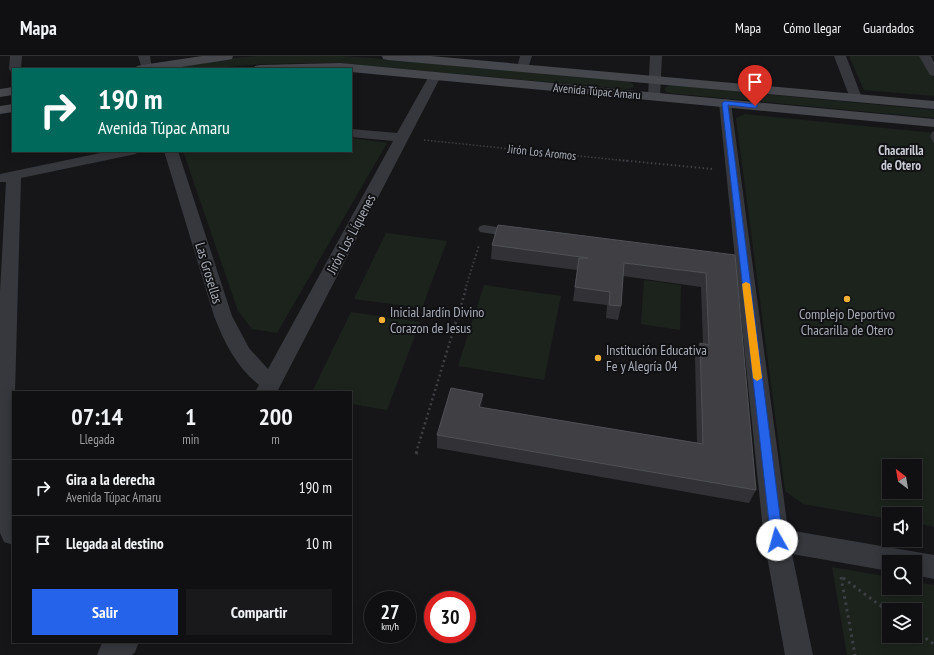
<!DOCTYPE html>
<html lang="es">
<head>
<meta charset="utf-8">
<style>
  :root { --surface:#101012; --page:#19191b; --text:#f1f3f6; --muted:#9c9d9f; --line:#303032; --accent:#2563eb }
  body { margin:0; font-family:"PT Sans Narrow",sans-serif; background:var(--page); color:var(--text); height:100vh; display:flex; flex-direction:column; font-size:15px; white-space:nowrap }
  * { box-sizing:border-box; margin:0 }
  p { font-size:13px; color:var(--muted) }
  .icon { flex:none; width:22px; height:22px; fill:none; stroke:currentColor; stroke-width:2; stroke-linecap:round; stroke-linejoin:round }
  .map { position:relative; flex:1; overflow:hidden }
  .panel { position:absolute; left:12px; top:335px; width:340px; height:252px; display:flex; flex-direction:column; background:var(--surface); border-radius:0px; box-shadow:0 2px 10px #0003,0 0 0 1px var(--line) }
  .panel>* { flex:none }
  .banner { position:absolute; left:12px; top:12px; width:340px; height:84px; border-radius:0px; box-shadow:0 2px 10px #0003,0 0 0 1px var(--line); background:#00695c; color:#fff; overflow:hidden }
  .needle { width:26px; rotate:329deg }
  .tools { position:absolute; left:882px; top:403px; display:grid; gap:8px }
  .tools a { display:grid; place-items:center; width:40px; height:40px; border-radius:0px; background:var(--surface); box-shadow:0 2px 10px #0003,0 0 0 1px var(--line); font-size:20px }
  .speed { position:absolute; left:364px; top:535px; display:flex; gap:8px; font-size:20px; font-weight:700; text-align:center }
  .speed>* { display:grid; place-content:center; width:52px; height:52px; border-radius:50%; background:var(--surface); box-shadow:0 2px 10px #0003,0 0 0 1px var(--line); line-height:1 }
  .speed small { font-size:10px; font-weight:400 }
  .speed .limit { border:6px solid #d22; background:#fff; color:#111 }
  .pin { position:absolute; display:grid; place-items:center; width:34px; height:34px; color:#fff; margin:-41px -17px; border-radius:50% 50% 50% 0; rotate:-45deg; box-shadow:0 0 4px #0007 }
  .pin .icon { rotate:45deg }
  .me { position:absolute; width:44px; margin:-22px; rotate:353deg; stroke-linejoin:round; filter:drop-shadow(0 0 3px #0008) }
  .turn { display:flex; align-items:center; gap:14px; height:84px; padding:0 20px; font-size:18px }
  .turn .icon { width:52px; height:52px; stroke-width:2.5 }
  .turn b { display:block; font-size:28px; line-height:34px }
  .eta { display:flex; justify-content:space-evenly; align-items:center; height:68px; text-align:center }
  .eta b { font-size:24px; font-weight:700; line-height:28px }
  .action { display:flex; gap:8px; margin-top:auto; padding:8px 20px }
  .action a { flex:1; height:46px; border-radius:0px; background:var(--accent); color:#fff; font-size:16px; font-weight:700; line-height:46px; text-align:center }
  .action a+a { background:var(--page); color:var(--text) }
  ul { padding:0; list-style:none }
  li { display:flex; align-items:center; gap:12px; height:56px; padding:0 20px; border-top:1px solid var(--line) }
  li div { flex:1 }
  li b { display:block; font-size:15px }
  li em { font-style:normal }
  header { display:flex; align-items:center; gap:24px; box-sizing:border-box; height:56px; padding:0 20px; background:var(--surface); border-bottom:1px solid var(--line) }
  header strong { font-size:19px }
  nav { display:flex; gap:22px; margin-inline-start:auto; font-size:14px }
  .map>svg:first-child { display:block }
  .green { fill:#1c231d; fill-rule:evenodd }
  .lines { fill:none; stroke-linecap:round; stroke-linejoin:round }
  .path-far3 { stroke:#3d3f44; stroke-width:1.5; stroke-dasharray:1.5 2; stroke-linecap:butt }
  .path-far2 { stroke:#3d3f44; stroke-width:2; stroke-dasharray:1.5 2.5; stroke-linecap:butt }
  .path-far1 { stroke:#3d3f44; stroke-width:2.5; stroke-dasharray:2 3; stroke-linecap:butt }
  .path { stroke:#3d3f44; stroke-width:3; stroke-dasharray:2.5 4; stroke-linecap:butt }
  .pedestrian { fill:#37383d; fill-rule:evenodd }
  .minor { fill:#37383d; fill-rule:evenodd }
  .secondary { fill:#45474d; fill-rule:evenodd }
  .wall { fill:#323236 }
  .shaded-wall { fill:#212124 }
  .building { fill:#3f3f44; stroke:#4f5156 }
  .route { fill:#2563eb; stroke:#184099 }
  .slow { fill:#f59e0b }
  .poi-dot { fill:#f2b134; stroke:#111113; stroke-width:1.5 }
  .labels { text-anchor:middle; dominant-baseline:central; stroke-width:4; stroke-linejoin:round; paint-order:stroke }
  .far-street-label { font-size:12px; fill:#a8adb8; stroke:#111113 }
  .far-neighbourhood-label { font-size:13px; font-weight:bold; fill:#c9ccd4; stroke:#111113 }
  .street-label { font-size:14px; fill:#a8adb8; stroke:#111113 }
  .poi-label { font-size:14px; fill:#a8adb8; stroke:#111113; text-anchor:start }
</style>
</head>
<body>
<header>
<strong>Mapa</strong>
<nav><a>Mapa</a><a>Cómo llegar</a><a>Guardados</a></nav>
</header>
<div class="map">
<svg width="934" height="599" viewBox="0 0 934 599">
  <rect width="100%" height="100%" fill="#161618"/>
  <g class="green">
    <path d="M259,0H340L372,2L628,25L633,28L634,31L628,33L334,7L262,8L205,13H160L230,2Z"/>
    <path d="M849,0H921L934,22V40L864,34Z"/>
    <path d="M671,29L934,54V62L668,37L664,34L666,31Z"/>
    <path d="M745,58L934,77V471L915,467V458H889V463L803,448L785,435L736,62ZM889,410H915V436H889Z"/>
    <path d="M351,82L387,87L277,277L252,273L238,255L183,95H351Z"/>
    <path d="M386,177L447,185L422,252L354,243Z"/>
    <path d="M644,224L681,229L680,274L641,268Z"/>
    <path d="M484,229L561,240L544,324L458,310Z"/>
    <path d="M351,256L420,266L387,354L351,348V336H312Z"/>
    <path d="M832,511L889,521V532H915V526L934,529V599H847ZM889,554H915V580H889Z"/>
  </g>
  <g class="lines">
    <path class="path-far3" d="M424,84L628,105"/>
    <g class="path-far2">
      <path d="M619,104L713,113"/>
      <path d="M465,234L479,189"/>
    </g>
    <path class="path-far1" d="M416,397L466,233"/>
    <g class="path">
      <path d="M416,398L417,396"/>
      <path d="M841,521L855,599"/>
      <path d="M843,522L889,556"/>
      <path d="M903,532L912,534"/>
      <path d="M915,575L934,588"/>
    </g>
    <path class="pedestrian" d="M484,169L517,174L521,175L523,178L521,181L517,182L480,176L478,173L480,170Z"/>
    <g class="minor">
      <path d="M10,0H22L21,13H13V16H11L9,13Z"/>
      <path d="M138,0H150L152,13H142Z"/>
      <path d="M520,0H532L527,15H519L517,12Z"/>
      <path d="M650,0H662L660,41L659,44H649L648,41Z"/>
      <path d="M834,0H846L862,42L861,45H851L850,42Z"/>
      <path d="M919,0H931L934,6V20L930,19Z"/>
      <path d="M435,16L439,17L441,20L277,336H255L259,329C237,312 224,286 214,260L164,95H178L232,260L249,292L268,313L393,85L351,81V73L397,77L429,20L431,17Z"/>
      <path d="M725,43L730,44L731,47L788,474L934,499V523L915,519V506H889V515L792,498L813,599H785L764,484L719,47L720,44Z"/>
      <path d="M110,95H138L136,98L131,99L21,122L15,336H13V489L4,486L0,477V236L6,126H0V118Z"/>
      <path d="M104,586H139L135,596L132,599H97L101,589Z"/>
    </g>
    <g class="secondary">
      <path d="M202,0H233L232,3L227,4L168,13H135L137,10L142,9Z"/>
      <path d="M382,0H431L934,45V53L388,4L383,3Z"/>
      <path d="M340,7L934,63V71L351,16V13H253L255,10L260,9Z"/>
      <path d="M13,31V39L0,41V33Z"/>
      <path d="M13,48V56L0,58V50Z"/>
    </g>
  </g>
  <g class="wall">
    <path d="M933,75L934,76V88L930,80Z"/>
    <path d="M492,189L735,199L756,434L749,447L437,392V379L482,352L697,387L695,301L700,287L703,288L701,231L623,220L621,250L618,264L606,262L607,249L573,245L577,214L491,203Z"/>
  </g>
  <path class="shaded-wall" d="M483,338L482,351L479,365V351Z"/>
  <path class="building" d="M498,169L735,199L756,434L437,379L451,332L483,338L479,351L703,388L700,287L709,289L706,217L624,207L621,250L609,249L610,236L575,231L579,202H588L492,189Z"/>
  <path class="route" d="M725,45L755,48L758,50L755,52L728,49L783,484L781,488L777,489L773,488L771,484L722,47Z"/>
  <path class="slow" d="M746,226L750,228L762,322L757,325L753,322L742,228Z"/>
  <g class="poi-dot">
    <circle cx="847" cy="243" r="4"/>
    <circle cx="382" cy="264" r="4"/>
    <circle cx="598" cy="302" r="4"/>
  </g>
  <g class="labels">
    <g class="far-street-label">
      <text transform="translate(597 35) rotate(5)">Avenida Túpac Amaru</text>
      <text transform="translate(542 96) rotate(6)">Jirón Los Aromos</text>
    </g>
    <g class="far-neighbourhood-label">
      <text x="901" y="94">Chacarilla<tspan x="901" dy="15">de Otero</tspan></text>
    </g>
    <g class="street-label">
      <text transform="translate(351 178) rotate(-62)">Jirón Los Líquenes</text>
      <text transform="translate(209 217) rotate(73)">Las Grosellas</text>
    </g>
    <g class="poi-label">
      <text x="390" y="256">Inicial Jardín Divino<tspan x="390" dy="16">Corazon de Jesus</tspan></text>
      <text x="847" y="258" text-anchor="middle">Complejo Deportivo<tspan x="847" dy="16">Chacarilla de Otero</tspan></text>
      <text x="606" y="294">Institución Educativa<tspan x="606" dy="16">Fe y Alegría 04</tspan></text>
    </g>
  </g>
</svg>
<div class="tools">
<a><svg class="needle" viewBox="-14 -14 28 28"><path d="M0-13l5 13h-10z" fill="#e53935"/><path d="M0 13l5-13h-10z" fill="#9c9d9f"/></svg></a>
<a><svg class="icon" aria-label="sound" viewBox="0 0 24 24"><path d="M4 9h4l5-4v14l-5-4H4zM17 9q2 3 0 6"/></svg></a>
<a><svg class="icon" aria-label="search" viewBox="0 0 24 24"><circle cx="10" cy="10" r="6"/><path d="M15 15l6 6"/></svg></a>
<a><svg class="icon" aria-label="layers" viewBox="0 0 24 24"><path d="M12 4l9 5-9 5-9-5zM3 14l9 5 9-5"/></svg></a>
</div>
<div class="speed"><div>27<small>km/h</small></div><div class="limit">30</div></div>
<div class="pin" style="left:755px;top:50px;background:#d93025"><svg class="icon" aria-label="arrive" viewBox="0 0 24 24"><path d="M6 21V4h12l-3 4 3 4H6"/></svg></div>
<svg class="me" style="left:777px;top:484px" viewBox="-20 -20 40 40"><circle r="19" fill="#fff"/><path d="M0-13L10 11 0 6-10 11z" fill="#2563eb"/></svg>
<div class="banner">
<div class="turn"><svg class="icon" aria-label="right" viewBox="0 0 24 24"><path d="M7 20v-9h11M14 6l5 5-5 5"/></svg><div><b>190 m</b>Avenida Túpac Amaru</div></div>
</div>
<section class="panel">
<div class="eta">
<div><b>07:14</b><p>Llegada</p></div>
<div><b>1</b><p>min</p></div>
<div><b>200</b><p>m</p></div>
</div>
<ul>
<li><svg class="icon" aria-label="right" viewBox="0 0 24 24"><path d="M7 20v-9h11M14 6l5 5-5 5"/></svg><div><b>Gira a la derecha</b><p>Avenida Túpac Amaru</p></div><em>190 m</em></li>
<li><svg class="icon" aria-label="arrive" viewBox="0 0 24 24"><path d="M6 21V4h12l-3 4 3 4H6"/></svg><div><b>Llegada al destino</b></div><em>10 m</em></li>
</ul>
<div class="action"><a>Salir</a><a>Compartir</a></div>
</section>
</div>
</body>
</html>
